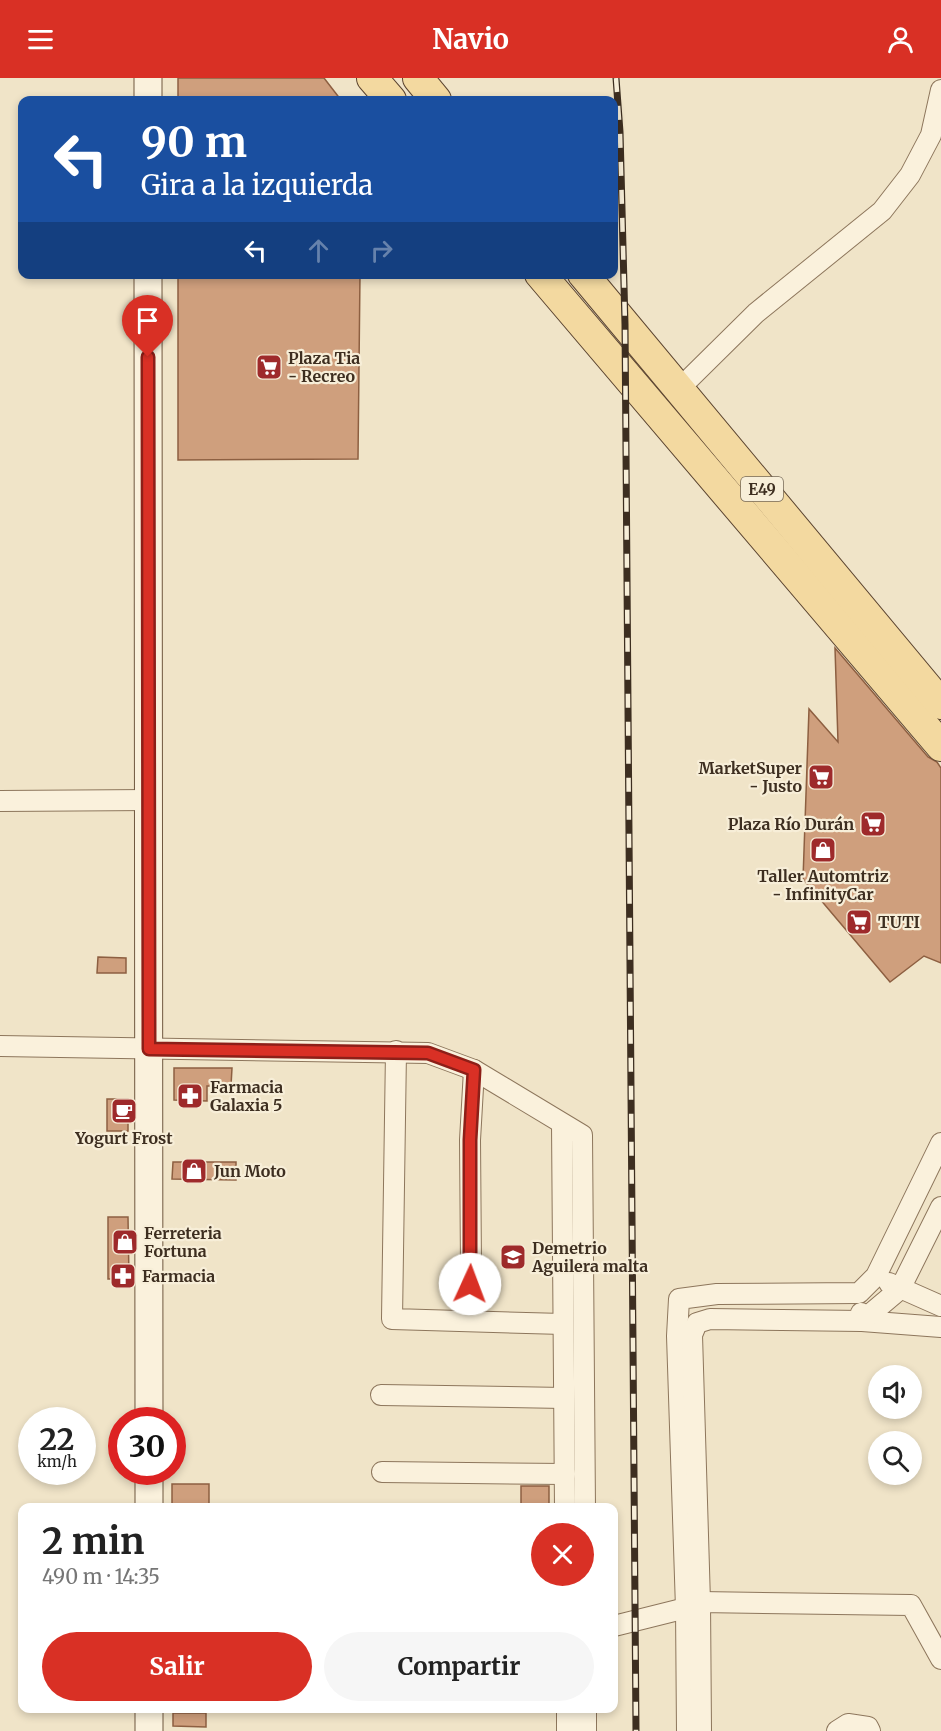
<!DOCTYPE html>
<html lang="es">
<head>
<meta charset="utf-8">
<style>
  :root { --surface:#fff; --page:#f6f6f6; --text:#222; --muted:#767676; --accent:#d93025 }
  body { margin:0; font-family:Merriweather,serif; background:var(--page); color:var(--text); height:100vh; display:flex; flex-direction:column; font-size:22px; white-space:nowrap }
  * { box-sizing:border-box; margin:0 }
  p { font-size:20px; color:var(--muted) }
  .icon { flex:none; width:33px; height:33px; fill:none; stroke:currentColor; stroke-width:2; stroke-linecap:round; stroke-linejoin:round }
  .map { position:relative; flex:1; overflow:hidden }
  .drawer { position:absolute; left:18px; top:1425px; width:600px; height:210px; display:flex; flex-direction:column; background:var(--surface); border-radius:12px; box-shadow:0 3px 9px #0003 }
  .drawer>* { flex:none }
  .hud { position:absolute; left:18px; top:18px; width:600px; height:183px; border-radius:12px; box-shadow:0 3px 9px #0003; background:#1a4fa0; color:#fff; overflow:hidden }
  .controls { position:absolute; left:868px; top:1287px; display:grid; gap:12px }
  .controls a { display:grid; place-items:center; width:54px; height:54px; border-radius:50%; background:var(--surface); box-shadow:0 3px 9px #0003; font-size:30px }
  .speed { position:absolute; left:18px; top:1329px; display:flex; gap:12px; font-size:30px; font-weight:700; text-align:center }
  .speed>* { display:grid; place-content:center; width:78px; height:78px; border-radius:50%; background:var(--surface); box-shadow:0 3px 9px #0003; line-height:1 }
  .speed small { font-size:15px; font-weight:400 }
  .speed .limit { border:9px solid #d22; background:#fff; color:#111 }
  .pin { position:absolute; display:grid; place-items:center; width:51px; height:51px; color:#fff; margin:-62px -26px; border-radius:50% 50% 50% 0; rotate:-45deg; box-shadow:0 0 6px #0007 }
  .pin .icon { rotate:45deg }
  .me { position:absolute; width:66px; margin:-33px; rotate:2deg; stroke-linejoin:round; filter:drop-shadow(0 0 4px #0008) }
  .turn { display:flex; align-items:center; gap:21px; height:126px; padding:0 24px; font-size:27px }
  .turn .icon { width:78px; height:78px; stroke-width:2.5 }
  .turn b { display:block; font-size:42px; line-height:51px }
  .lanes { display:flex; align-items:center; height:57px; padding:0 24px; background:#0003; justify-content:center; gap:30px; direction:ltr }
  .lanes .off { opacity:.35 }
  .round { display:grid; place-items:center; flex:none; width:63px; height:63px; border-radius:32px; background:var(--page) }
  .overview { display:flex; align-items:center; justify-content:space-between; height:102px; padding:0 24px }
  h1 { font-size:36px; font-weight:700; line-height:45px }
  .primary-button { display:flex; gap:12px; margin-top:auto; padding:12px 24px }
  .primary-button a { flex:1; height:69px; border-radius:36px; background:var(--accent); color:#fff; font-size:24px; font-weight:700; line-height:69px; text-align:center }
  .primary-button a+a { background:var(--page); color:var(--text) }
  header { display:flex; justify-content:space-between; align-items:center; height:78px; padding:0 24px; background:var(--accent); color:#fff; font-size:27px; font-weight:700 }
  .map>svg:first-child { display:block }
  .building { fill:#cf9f7d; stroke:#8d5f41; stroke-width:1.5 }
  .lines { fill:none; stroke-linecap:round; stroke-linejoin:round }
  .street-casing { stroke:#8d765c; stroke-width:22 }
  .secondary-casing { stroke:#6f573f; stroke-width:29 }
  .primary-casing { stroke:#5b4430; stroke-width:32 }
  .street { stroke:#faf1dc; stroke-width:20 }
  .secondary { stroke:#faf1dc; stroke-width:27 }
  .primary { stroke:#f3d9a0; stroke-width:30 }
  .rail-casing { stroke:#3d2e20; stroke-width:7 }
  .rail { stroke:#f7eed8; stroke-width:4.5; stroke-dasharray:14; stroke-linecap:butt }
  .route-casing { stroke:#8d1f18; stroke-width:15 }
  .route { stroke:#d93025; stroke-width:10 }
  .labels { text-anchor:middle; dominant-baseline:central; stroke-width:4.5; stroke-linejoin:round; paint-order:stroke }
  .shield { fill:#f7eed8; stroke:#756857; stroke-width:1.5 }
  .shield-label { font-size:15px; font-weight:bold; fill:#3d2e20 }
  .poi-label { font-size:16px; font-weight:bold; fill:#3d2e20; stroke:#f7eed8; text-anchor:start }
</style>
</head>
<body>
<header><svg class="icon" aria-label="menu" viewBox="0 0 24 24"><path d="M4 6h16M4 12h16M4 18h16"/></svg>Navio<svg class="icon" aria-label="person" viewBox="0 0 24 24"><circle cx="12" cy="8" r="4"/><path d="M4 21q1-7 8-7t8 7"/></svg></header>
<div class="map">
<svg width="941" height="1653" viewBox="0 0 941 1653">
  <rect width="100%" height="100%" fill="#f0e4c8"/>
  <g class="building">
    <path d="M178,0H324L341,22H178Z"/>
    <path d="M178,196H360L358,381L178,382Z"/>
    <path d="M835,570L928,679L937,684L941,690V885L924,878L890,904L803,801L809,631L838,664Z"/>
    <path d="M98,879L126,880V895H97Z"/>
    <path d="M174,990H232L231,1008H207V1023L174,1022Z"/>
    <rect x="107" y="1021" width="21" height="32"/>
    <path d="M173,1084H236V1102L172,1101Z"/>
    <path d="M108,1139H128L129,1201H108Z"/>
    <rect x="172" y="1406" width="37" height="24"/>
    <rect x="521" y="1408" width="28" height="22"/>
    <path d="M173,1635H206V1649L173,1648Z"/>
  </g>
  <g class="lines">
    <g class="street-casing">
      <g id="street">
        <path d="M679,311L756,235L882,133L910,97L931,57L941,12"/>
        <path d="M0,723L149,722"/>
        <path d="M0,968L428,975L474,992L582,1057L585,1430"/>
        <path d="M396,973L392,1241L563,1246"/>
        <path d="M562,1046L565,1430"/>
        <path d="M889,1205L941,1228"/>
        <path d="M861,1235L862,1243L941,1249"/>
        <path d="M468,1243L471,1188L470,1062L474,992"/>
        <path d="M381,1317L564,1320"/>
        <path d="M382,1394L565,1396"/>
        <path d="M614,1548L686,1530L700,1524L911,1527L941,1581"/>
        <path d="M567,1630V1653"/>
        <path d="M586,1630V1653"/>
        <path d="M687,1653L686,1530L677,1258L679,1221L717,1216L859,1215L876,1198L941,1065"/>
        <path d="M701,1653L700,1524L692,1257L697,1245L710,1241L862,1243L900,1211L941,1129"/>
        <path d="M837,1653L848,1646L868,1649L870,1653"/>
      </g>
    </g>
    <g class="secondary-casing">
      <g id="secondary">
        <path d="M148,0V22"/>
        <path d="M148,196L149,1342"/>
        <path d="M149,1430V1394"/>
        <path d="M149,1653V1630"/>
      </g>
    </g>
    <g class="primary-casing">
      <g id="primary">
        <path d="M372,0L391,22"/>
        <path d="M418,0L436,22"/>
        <path d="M540,196L941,668"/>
        <path d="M583,196L941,626"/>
      </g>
    </g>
    <use href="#street" class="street"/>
    <use href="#secondary" class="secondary"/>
    <use href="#primary" class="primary"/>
    <g class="rail-casing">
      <path id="rail" d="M616,0L620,54L625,246L636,1653"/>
    </g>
    <use href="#rail" class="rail"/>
  </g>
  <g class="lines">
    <g class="route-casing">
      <path id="route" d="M148,279L149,971L428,975L474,992L470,1062V1206"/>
    </g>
    <use href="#route" class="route"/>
  </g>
  <defs>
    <g id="supermarket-square" transform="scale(1.35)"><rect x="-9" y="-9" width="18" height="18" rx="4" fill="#9e2a2b" stroke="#f7eed8"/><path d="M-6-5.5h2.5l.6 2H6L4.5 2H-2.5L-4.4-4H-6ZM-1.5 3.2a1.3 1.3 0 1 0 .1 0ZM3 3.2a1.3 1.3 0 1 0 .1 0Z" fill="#fff"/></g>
    <g id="shop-square" transform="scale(1.35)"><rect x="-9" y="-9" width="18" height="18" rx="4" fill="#9e2a2b" stroke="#f7eed8"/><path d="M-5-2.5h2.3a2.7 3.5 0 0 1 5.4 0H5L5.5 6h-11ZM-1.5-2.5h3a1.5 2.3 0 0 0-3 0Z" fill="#fff"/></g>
    <g id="pharmacy-square" transform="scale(1.35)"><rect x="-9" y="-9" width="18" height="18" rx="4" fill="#9e2a2b" stroke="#f7eed8"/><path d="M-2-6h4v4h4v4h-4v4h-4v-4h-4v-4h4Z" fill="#fff"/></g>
    <g id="cafe-square" transform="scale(1.35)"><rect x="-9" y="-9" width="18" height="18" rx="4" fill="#9e2a2b" stroke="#f7eed8"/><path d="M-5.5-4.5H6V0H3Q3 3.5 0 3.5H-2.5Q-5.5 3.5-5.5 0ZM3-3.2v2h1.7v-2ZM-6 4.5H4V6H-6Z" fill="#fff"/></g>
    <g id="school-square" transform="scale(1.35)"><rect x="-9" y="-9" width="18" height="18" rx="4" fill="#9e2a2b" stroke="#f7eed8"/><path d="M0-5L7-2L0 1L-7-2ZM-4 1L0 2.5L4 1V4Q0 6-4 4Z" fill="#fff"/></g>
  </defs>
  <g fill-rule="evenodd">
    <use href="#supermarket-square" x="269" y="289"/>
    <use href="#supermarket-square" x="821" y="699"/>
    <use href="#supermarket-square" x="873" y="746"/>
    <use href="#shop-square" x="823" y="772"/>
    <use href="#supermarket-square" x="859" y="844"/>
    <use href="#pharmacy-square" x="190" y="1018"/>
    <use href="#cafe-square" x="124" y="1033"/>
    <use href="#shop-square" x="194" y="1093"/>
    <use href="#shop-square" x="125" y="1164"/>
    <use href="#school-square" x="513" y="1179"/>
    <use href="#pharmacy-square" x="123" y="1198"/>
  </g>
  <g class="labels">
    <rect class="shield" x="741" y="399" width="42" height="24" rx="4.5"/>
    <g class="shield-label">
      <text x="762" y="411">E49</text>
    </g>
    <g class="poi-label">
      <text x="288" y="280">Plaza Tia<tspan x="288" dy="18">- Recreo</tspan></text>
      <text x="802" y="690" text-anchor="end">MarketSuper<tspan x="802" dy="18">- Justo</tspan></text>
      <text x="854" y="746" text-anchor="end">Plaza Río Durán</text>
      <text x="823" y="798" text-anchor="middle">Taller Automtriz<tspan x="823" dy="18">- InfinityCar</tspan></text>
      <text x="878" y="844">TUTI</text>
      <text x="210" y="1009">Farmacia<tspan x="210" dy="18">Galaxia 5</tspan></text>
      <text x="124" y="1060" text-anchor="middle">Yogurt Frost</text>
      <text x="214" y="1093">Jun Moto</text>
      <text x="144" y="1155">Ferreteria<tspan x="144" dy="18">Fortuna</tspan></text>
      <text x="532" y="1170">Demetrio<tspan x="532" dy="18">Aguilera malta</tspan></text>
      <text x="142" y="1198">Farmacia</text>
    </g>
  </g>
</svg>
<div class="controls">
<a><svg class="icon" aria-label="sound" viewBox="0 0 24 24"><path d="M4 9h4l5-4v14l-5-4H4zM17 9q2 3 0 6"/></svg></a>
<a><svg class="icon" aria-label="search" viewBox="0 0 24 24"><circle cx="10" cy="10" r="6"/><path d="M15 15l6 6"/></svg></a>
</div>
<div class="speed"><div>22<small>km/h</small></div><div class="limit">30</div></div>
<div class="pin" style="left:148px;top:279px;background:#d93025"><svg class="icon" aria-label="arrive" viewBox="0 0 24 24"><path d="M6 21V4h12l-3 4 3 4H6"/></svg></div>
<svg class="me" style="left:470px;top:1206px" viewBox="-20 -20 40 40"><circle r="19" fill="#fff"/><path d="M0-13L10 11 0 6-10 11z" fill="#d93025"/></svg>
<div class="hud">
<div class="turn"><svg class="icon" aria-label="left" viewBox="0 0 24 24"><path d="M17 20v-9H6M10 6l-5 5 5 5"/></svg><div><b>90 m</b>Gira a la izquierda</div></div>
<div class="lanes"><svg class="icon" aria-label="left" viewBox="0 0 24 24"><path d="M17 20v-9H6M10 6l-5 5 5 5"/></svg><svg class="icon off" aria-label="ahead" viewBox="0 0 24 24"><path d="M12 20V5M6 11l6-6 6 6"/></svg><svg class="icon off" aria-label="right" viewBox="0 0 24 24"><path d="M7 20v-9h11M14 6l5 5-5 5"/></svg></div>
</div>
<section class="drawer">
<div class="overview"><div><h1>2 min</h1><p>490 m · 14:35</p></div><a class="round" style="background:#d93025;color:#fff"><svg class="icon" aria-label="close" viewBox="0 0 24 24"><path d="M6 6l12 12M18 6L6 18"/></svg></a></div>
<div class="primary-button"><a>Salir</a><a>Compartir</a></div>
</section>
</div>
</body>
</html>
